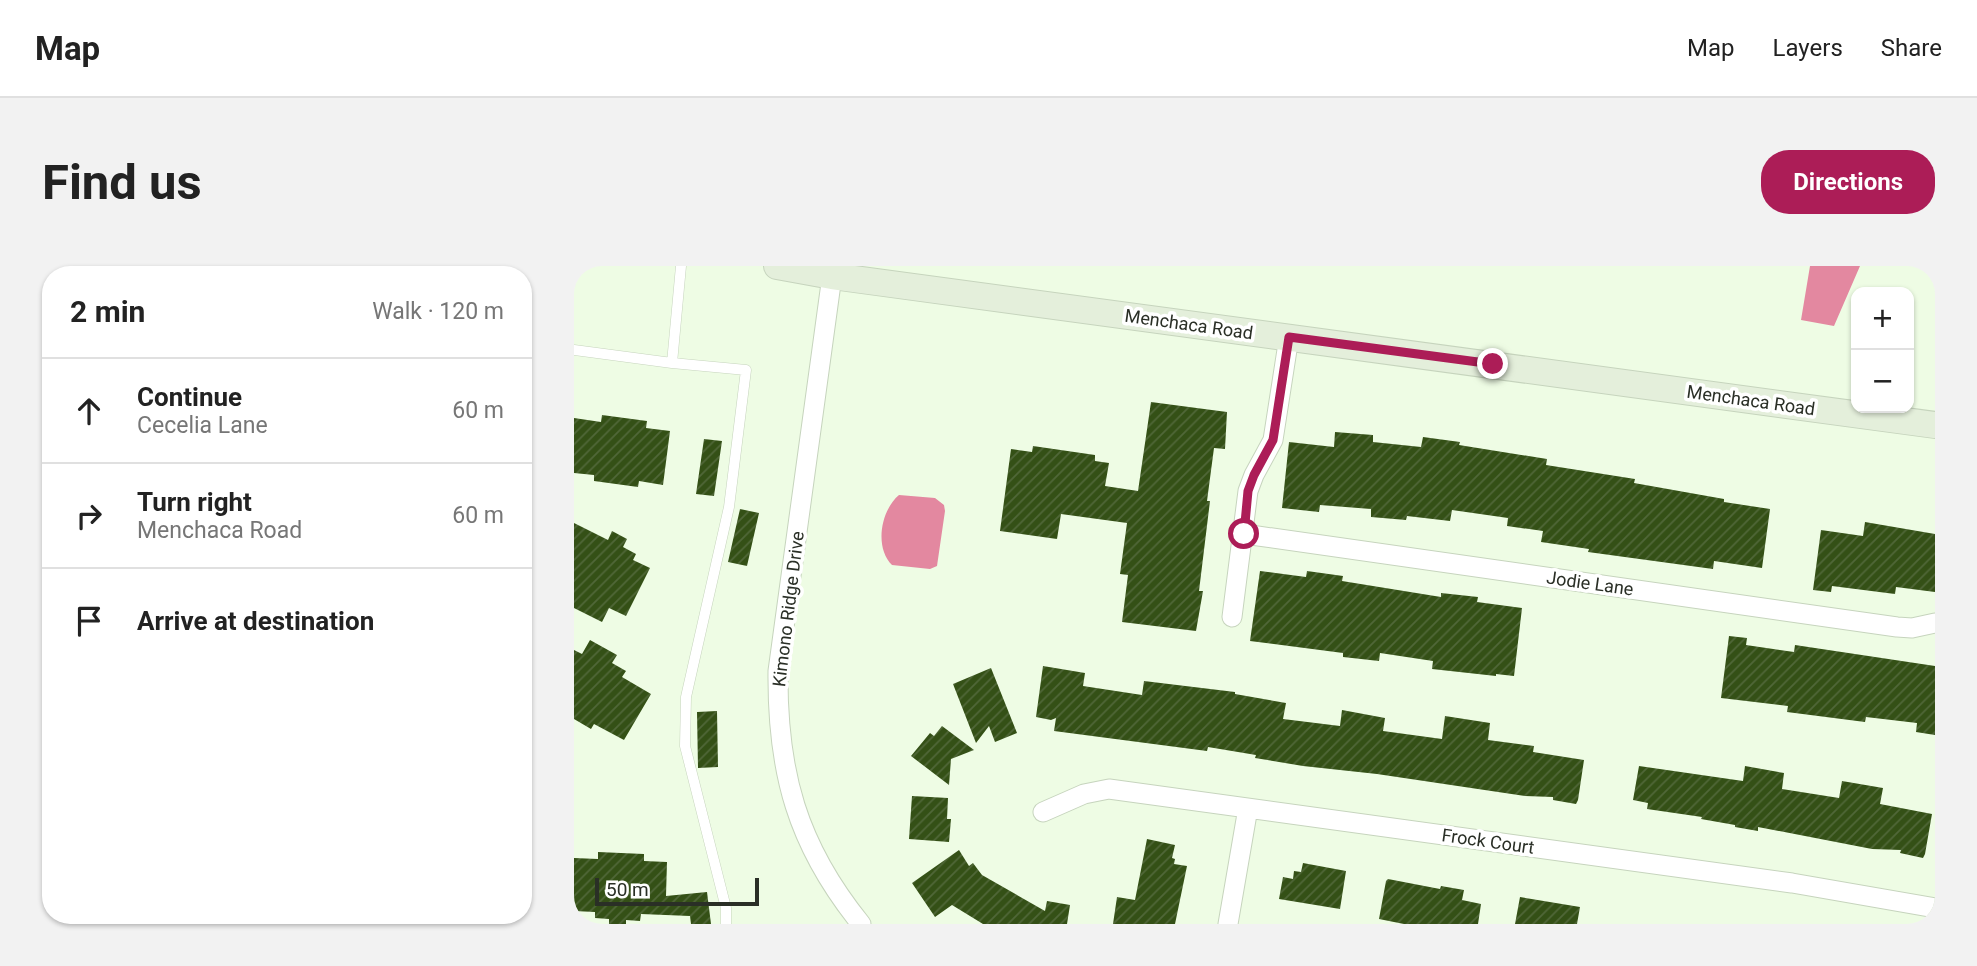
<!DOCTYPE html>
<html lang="en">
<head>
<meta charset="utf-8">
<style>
  :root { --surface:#fff; --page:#f2f2f2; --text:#222; --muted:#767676; --line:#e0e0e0; --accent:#ac1d57 }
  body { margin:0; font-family:Roboto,sans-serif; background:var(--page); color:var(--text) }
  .controls { position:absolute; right:21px; top:21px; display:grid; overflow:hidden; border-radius:14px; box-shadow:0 2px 5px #0004 }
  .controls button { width:63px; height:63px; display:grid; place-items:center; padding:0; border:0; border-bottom:2px solid var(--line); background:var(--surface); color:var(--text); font:35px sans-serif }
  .scale { position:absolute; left:21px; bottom:18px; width:164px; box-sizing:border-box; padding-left:7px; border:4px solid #2a2f26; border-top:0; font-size:19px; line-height:24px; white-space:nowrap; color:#2a2f26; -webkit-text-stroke:5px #fff; paint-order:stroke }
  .stop { position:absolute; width:21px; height:21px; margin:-16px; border:5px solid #ac1d57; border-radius:50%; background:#fff }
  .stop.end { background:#ac1d57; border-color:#fff; box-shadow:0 2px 7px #0008 }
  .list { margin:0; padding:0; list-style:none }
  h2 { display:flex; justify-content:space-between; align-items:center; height:91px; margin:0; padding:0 28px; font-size:30px }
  h2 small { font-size:23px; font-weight:400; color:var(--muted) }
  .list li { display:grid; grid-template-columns:46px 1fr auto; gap:21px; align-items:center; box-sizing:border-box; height:105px; padding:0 28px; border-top:2px solid var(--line) }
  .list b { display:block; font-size:26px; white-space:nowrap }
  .list p { margin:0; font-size:23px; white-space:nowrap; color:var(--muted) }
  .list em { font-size:23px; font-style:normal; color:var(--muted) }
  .icon { flex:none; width:38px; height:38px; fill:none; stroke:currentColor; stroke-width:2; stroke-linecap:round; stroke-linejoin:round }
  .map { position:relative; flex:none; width:1361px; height:658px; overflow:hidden; border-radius:28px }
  header { display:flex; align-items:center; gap:42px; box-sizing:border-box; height:98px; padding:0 35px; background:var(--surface); border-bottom:2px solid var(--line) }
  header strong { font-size:33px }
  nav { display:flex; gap:38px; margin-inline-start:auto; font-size:24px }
  .intro { display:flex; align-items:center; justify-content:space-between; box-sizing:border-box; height:168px; padding:0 42px }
  h1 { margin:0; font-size:49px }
  .button { padding:18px 32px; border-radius:28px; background:var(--accent); color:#fff; font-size:24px; font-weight:700 }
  main { display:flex; gap:42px; padding:0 42px }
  aside { flex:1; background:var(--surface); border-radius:28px; box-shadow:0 2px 5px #0004 }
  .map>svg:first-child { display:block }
  .water { fill:#e388a0 }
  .building { fill:url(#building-hatch) }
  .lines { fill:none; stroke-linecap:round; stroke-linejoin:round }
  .lane-casing { stroke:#c6d4bd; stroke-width:11 }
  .street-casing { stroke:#c6d4bd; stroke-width:21 }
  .secondary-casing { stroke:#c6d4bd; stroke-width:28 }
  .lane { stroke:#fff; stroke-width:10 }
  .street { stroke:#fff; stroke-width:19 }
  .secondary { stroke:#e4efdb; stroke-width:26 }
  .route { stroke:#ac1d57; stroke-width:9 }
  .labels { text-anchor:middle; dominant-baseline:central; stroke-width:7; stroke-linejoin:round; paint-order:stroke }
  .street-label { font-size:18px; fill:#2a2f26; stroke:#fff }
</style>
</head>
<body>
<header>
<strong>Map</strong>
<nav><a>Map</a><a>Layers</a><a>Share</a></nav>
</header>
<div class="intro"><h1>Find us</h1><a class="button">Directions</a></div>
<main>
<aside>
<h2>2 min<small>Walk · 120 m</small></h2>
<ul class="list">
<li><svg class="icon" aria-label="ahead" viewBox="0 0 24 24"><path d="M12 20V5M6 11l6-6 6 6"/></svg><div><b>Continue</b><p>Cecelia Lane</p></div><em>60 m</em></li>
<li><svg class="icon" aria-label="right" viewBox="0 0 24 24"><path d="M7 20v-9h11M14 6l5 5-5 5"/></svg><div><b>Turn right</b><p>Menchaca Road</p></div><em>60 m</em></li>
<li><svg class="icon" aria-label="arrive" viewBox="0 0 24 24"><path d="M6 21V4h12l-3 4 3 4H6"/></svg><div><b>Arrive at destination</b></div></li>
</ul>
</aside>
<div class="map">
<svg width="1361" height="658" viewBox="0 0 1361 658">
  <defs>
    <pattern id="building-hatch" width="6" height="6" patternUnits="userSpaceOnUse" patternTransform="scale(1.75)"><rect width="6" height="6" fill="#345016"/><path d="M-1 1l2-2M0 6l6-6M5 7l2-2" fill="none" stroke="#506738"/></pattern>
  </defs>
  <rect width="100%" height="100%" fill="#eefce4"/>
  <path class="water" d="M 1236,0 L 1286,0 L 1260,60 L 1227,54 Z
    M 325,229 L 361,232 L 370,239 L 371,245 L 363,300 L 356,303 L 318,299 C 300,281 307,244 325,229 Z"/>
  <path class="building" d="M 577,136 L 653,146 L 651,183 L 640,182 L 633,235 L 636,235 L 625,325 L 629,325 L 622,365 L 548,356 L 554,309 L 546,308 L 553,257 L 487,248 L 483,273 L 426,265 L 437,183 L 458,186 L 459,180 L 521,189 L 521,195 L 535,197 L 531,220 L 564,225 Z
    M 28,149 L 73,155 L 72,162 L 96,165 L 89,219 L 65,215 L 64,221 L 20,215 L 20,209 L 0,207 L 0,152 L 27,156 Z
    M 761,166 L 799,169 L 799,176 L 847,181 L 849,171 L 886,176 L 885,179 L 973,193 L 972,199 L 1061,213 L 1060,217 L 1150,233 L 1150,236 L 1196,243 L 1188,302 L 1140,295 L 1139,303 L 1014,286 L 1015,283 L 967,276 L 969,265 L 933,260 L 934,252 L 878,244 L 876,255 L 833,250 L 832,254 L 797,251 L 797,243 L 746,239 L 745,246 L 708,242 L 715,176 L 760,181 Z
    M 130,173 L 148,175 L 140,230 L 122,228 Z
    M 166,243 L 185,247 L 173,300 L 154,296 Z
    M 1291,256 L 1361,268 L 1361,326 L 1322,321 L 1321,328 L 1258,320 L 1257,326 L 1239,324 L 1247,264 L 1289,270 Z
    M 0,257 L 34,274 L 38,265 L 53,273 L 49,281 L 62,288 L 59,294 L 76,302 L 52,350 L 35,342 L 28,356 L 0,342 Z
    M 686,305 L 732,311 L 733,305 L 769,310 L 768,315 L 867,331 L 867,327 L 904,331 L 903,336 L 948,342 L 940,410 L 922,408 L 922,410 L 858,403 L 859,395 L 806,387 L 805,395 L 769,391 L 769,387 L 676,375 Z
    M 1155,370 L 1173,372 L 1172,379 L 1220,386 L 1221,379 L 1361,400 L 1361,469 L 1342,466 L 1343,457 L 1292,451 L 1291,456 L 1213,446 L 1214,440 L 1147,432 Z
    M 16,374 L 43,389 L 38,397 L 52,405 L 48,411 L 77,428 L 50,474 L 20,458 L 17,463 L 0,453 L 0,384 L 8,388 Z
    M 469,400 L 511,407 L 509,420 L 568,429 L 570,415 L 661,426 L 661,428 L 712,437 L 709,453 L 766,460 L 768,444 L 811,452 L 809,465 L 868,473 L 871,450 L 916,457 L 914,474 L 960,480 L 959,486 L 1010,494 L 1004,534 L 1002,538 L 979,534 L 979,531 L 951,530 L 803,508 L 729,500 L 681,492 L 682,489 L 634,481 L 633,485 L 480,465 L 482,452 L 477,454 L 462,451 Z
    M 417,402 L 443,467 L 421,476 L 415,460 L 402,477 L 379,418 Z
    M 143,445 L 144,501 L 124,502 L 123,446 Z
    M 368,460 L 400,484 L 377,493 L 375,519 L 337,490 L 356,467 L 360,470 Z
    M 1065,500 L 1169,515 L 1171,500 L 1210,507 L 1208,523 L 1265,532 L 1268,515 L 1309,522 L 1306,538 L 1358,548 L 1351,588 L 1349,592 L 1326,587 L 1327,584 L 1298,583 L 1184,561 L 1184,565 L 1161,561 L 1161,559 L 1127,553 L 1128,551 L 1073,543 L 1074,537 L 1059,534 Z
    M 338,530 L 374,532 L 373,553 L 377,553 L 375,576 L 335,573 Z
    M 573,573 L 601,579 L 598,592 L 601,593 L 600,598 L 613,600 L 601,658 L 539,658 L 543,631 L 561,634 Z
    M 385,584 L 395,600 L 399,597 L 408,609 L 471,645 L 473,635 L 496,639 L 493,658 L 409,658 L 378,639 L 361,651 L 338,617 Z
    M 24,586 L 70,588 L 70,595 L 93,596 L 92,630 L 133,626 L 137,658 L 117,658 L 116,650 L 67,648 L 66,655 L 52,654 L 52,658 L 35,658 L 35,653 L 21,652 L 21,646 L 0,645 L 0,592 L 24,593 Z
    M 729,597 L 772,605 L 766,643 L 705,633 L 709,611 L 719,613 L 720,605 L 727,606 Z
    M 814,613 L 866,623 L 867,620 L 890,624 L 888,634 L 907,638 L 904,658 L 830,658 L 805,653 L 812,615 Z
    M 946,631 L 1006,641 L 1003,658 L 941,658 Z"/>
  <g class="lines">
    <g class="lane-casing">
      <path id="lane" d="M 0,84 L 98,97 L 107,0
        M 98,97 L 172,104 L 155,241 L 112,431 L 111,480 L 152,642 L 152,658"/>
    </g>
    <g class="street-casing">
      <path id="street" d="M 258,10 L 204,405 C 203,506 223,579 287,658
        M 670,268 L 1323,361 L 1338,362 L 1361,357
        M 658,351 L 674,225 L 680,209 L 699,174 L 715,71
        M 469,546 L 510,528 L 535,523 L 1218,617 L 1361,642
        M 654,658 L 674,542"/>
    </g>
    <g class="secondary-casing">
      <path id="secondary" d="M 203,0 L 258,10 L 1361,159"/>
    </g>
    <use href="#lane" class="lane"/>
    <use href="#street" class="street"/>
    <use href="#secondary" class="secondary"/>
  </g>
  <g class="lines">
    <path class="route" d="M 670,268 L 674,225 L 680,209 L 699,174 L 715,71 L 919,98"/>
  </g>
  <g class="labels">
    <g class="street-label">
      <text transform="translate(615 58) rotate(8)">Menchaca Road</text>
      <text transform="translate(1177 134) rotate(8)">Menchaca Road</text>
      <text transform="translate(1016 317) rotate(8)">Jodie Lane</text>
      <text transform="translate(214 343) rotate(-83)">Kimono Ridge Drive</text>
      <text transform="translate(914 575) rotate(8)">Frock Court</text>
    </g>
  </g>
</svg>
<div class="controls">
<button>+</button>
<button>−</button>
</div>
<div class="scale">50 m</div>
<div class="stop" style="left:670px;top:268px"></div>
<div class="stop end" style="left:919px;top:98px"></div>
</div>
</main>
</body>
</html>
